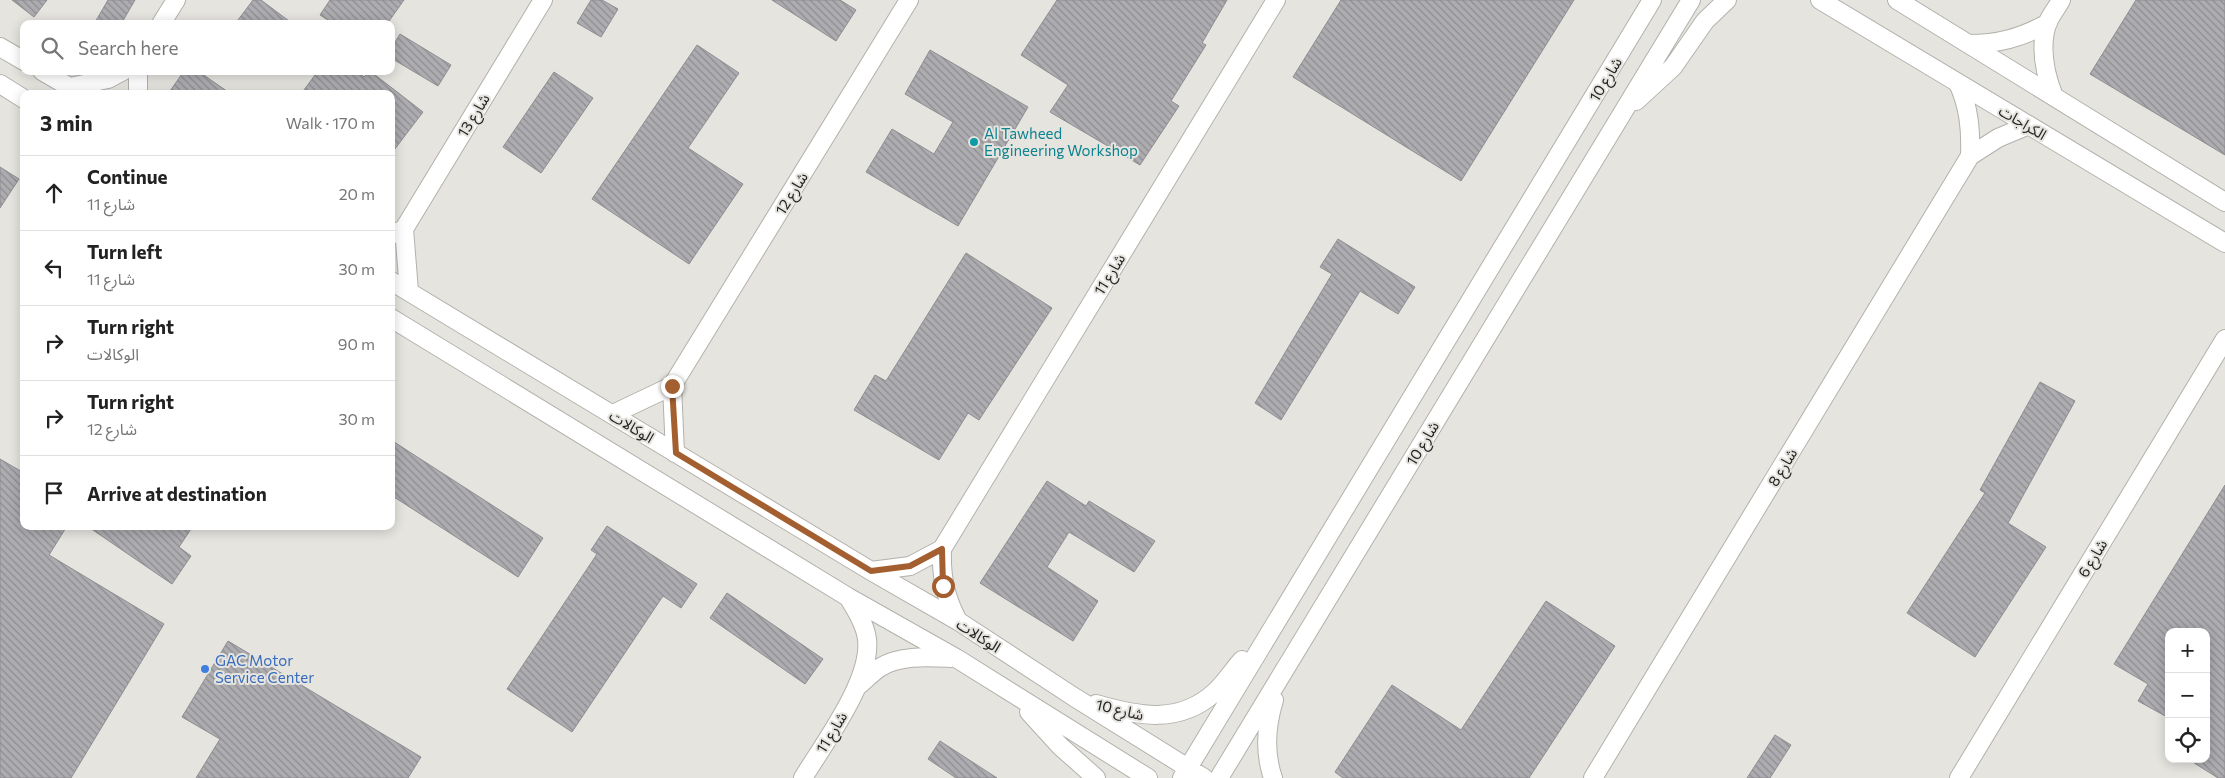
<!DOCTYPE html>
<html lang="en">
<head>
<meta charset="utf-8">
<style>
  :root { --surface:#fff; --page:#f2f2f2; --text:#222; --muted:#767676; --line:#e0e0e0 }
  body { margin:0; font-family:Commissioner,"Noto Sans Arabic",sans-serif; background:var(--page); color:var(--text) }
  .controls { position:absolute; right:15px; bottom:15px; display:grid; overflow:hidden; border-radius:10px; box-shadow:0 2px 12px #0003 }
  .controls button { width:45px; height:45px; display:grid; place-items:center; padding:0; border:0; border-bottom:1px solid var(--line); background:var(--surface); color:var(--text); font:25px sans-serif }
  .stop { position:absolute; width:15px; height:15px; margin:-11px; border:4px solid #a35f2f; border-radius:50%; background:#fff }
  .stop.end { background:#a35f2f; border-color:#fff; box-shadow:0 1px 5px #0008 }
  .list { margin:0; padding:0; list-style:none }
  h2 { display:flex; justify-content:space-between; align-items:center; height:65px; margin:0; padding:0 20px; font-size:21px }
  h2 small { font-size:16px; font-weight:400; color:var(--muted) }
  .list li { display:grid; grid-template-columns:32px 1fr auto; gap:15px; align-items:center; box-sizing:border-box; height:75px; padding:0 20px; border-top:1px solid var(--line) }
  .list b { display:block; font-size:19px; white-space:nowrap }
  .list p { margin:0; font-size:16px; white-space:nowrap; color:var(--muted) }
  .list em { font-size:16px; font-style:normal; color:var(--muted) }
  .icon { flex:none; width:28px; height:28px; fill:none; stroke:currentColor; stroke-width:2; stroke-linecap:round; stroke-linejoin:round }
  .map { position:relative; flex:none; width:2225px; height:778px; overflow:hidden }
  .search { position:absolute; background:var(--surface); box-shadow:0 2px 12px #0003; left:20px; top:20px; width:375px; height:55px; display:flex; align-items:center; gap:12px; box-sizing:border-box; padding:0 18px; border-radius:10px; color:var(--muted); font-size:19px }
  .panel { position:absolute; background:var(--surface); box-shadow:0 2px 12px #0003; left:20px; top:90px; width:375px; height:440px; border-radius:10px }
  .map>svg:first-child { display:block }
  .building { fill:url(#building-back-hatch); stroke:#8e8d91 }
  .lines { fill:none; stroke-linecap:round; stroke-linejoin:round }
  .street-casing { stroke:#b3b1ac; stroke-width:20 }
  .street { stroke:#fff; stroke-width:18 }
  .route { stroke:#a35f2f; stroke-width:6 }
  .culture-dot { fill:#0f9aa8; stroke:#e6e4df; stroke-width:2 }
  .shop-dot { fill:#3f7fe0; stroke:#e6e4df; stroke-width:2 }
  .labels { text-anchor:middle; dominant-baseline:central; stroke-width:4; stroke-linejoin:round; paint-order:stroke }
  .street-label { font-size:15px; fill:#252423; stroke:#e6e4df }
  .culture-label { font-size:15px; fill:#0d838f; stroke:#e6e4df; text-anchor:start }
  .shop-label { font-size:15px; fill:#366cbe; stroke:#e6e4df; text-anchor:start }
</style>
</head>
<body>
<div class="map">
<svg width="2225" height="778" viewBox="0 0 2225 778">
  <defs>
    <pattern id="building-back-hatch" width="6" height="6" patternUnits="userSpaceOnUse" patternTransform="scale(1.25)"><rect width="6" height="6" fill="#adacb0"/><path d="M-1 5l2 2M0 0l6 6M5-1l2 2" fill="none" stroke="#8d8c8f"/></pattern>
  </defs>
  <rect width="100%" height="100%" fill="#e6e4df"/>
  <path class="building" d="M 12,0 L 47,0 L 34,17 Z
    M 108,0 L 135,0 L 121,24 L 94,24 Z
    M 253,0 L 261,0 L 293,24 L 235,24 Z
    M 330,0 L 404,0 L 387,24 L 334,24 L 320,15 Z
    M 591,0 L 602,0 L 618,9 L 601,37 L 577,23 Z
    M 772,0 L 840,0 L 856,10 L 836,41 Z
    M 1057,0 L 1227,0 L 1202,43 L 1206,45 L 1171,101 L 1179,106 L 1140,165 L 1050,112 L 1068,85 L 1021,55 Z
    M 1341,0 L 1574,0 L 1461,181 L 1293,77 Z
    M 2136,0 L 2225,0 L 2225,155 L 2090,74 Z
    M 400,34 L 451,65 L 438,86 L 391,58 L 391,49 Z
    M 697,45 L 739,73 L 688,148 L 743,184 L 689,264 L 592,199 Z
    M 930,50 L 1028,107 L 958,226 L 866,172 L 892,129 L 934,154 L 953,122 L 905,94 Z
    M 184,71 L 198,71 L 231,94 L 168,94 Z
    M 318,71 L 357,71 L 364,77 L 370,71 L 423,112 L 391,154 L 391,94 L 301,94 Z
    M 554,72 L 593,98 L 541,173 L 503,147 Z
    M 0,167 L 19,179 L 0,208 Z
    M 1338,239 L 1415,287 L 1398,314 L 1360,291 L 1281,420 L 1255,403 L 1332,274 L 1320,267 Z
    M 966,253 L 1052,308 L 979,420 L 968,413 L 939,460 L 854,410 L 875,375 L 886,381 Z
    M 2040,382 L 2075,401 L 2008,523 L 2046,547 L 1975,657 L 1907,613 L 1985,493 L 1980,490 Z
    M 391,440 L 543,538 L 518,577 L 391,495 Z
    M 0,459 L 24,473 L 24,526 L 67,526 L 49,555 L 164,624 L 71,778 L 0,778 Z
    M 1047,481 L 1086,506 L 1089,501 L 1155,541 L 1134,572 L 1069,532 L 1047,567 L 1098,601 L 1073,641 L 980,583 Z
    M 2225,485 L 2225,778 L 2218,778 L 2188,759 L 2206,759 L 2206,632 L 2169,632 L 2169,718 L 2138,701 L 2148,684 L 2114,664 Z
    M 87,526 L 193,526 L 179,547 L 191,556 L 172,584 Z
    M 607,526 L 697,584 L 681,608 L 663,596 L 572,732 L 507,689 L 597,554 L 591,550 Z
    M 727,593 L 823,659 L 805,684 L 710,618 Z
    M 1546,601 L 1615,646 L 1529,778 L 1343,778 L 1335,772 L 1392,685 L 1461,730 Z
    M 228,641 L 421,757 L 408,778 L 196,778 L 220,739 L 182,717 Z
    M 1775,735 L 1791,745 L 1770,778 L 1747,778 Z
    M 940,741 L 997,778 L 956,778 L 928,759 Z"/>
  <g class="lines">
    <g class="street-casing">
      <path id="street" d="M 1820,0 L 2225,243
        M 1897,0 L 2225,202
        M 161,24 L 176,0
        M 1968,44 C 1998,44 2021,38 2048,23
        M 0,47 L 24,61
        M 42,71 L 78,92
        M 1958,83 C 1969,107 1971,130 1970,156
        M 0,84 L 24,99
        M 70,87 L 108,79 L 123,71
        M 138,94 L 138,71
        M 2054,97 C 2045,74 2039,49 2047,24 C 2050,16 2057,8 2061,0
        M 1636,101 L 1673,67 L 1705,21 L 1727,0
        M 404,229 L 409,291
        M 391,235 L 404,229 L 543,0
        M 391,281 L 871,571 L 958,621 L 1074,697 L 1204,778
        M 391,318 L 848,597 L 956,658 L 1148,778
        M 672,386 L 675,453
        M 613,414 L 672,386 L 909,0
        M 942,549 C 941,576 945,597 958,621
        M 871,571 L 910,566 L 942,549 L 1276,0
        M 858,686 C 865,680 872,673 879,668 C 899,655 928,657 951,658
        M 1096,704 C 1138,716 1179,725 1215,692 C 1225,683 1233,670 1242,660
        M 1029,712 L 1060,746 L 1096,778
        M 803,778 C 824,743 872,680 867,639 C 865,624 856,610 848,597
        M 1182,778 L 1652,0
        M 1219,778 L 1691,0
        M 1273,778 C 1264,752 1266,726 1274,700
        M 1593,778 L 1970,156 L 1998,138 L 2029,125
        M 1959,778 L 2225,339"/>
    </g>
    <use href="#street" class="street"/>
  </g>
  <g class="lines">
    <path class="route" d="M 672,386 L 676,453 L 871,571 L 910,566 L 942,549 L 943,586"/>
  </g>
  <circle class="culture-dot" cx="974" cy="142" r="5"/>
  <circle class="shop-dot" cx="205" cy="669" r="5"/>
  <g class="labels">
    <g class="street-label">
      <text transform="translate(1605 79) rotate(-59)">شارع 10</text>
      <text transform="translate(473 115) rotate(-59)">شارع 13</text>
      <text transform="translate(2023 122) rotate(31)">الكراجات</text>
      <text transform="translate(791 193) rotate(-58)">شارع 12</text>
      <text transform="translate(1109 274) rotate(-59)">شارع 11</text>
      <text transform="translate(632 426) rotate(31)">الوكالات</text>
      <text transform="translate(1422 443) rotate(-59)">شارع 10</text>
      <text transform="translate(1782 467) rotate(-59)">شارع 8</text>
      <text transform="translate(2092 558) rotate(-59)">شارع 6</text>
      <text transform="translate(979 635) rotate(33)">الوكالات</text>
      <text transform="translate(1120 709) rotate(13)">شارع 10</text>
      <text transform="translate(831 732) rotate(-59)">شارع 11</text>
    </g>
    <g class="culture-label">
      <text x="984" y="133">Al Tawheed<tspan x="984" dy="17">Engineering Workshop</tspan></text>
    </g>
    <g class="shop-label">
      <text x="215" y="660">GAC Motor<tspan x="215" dy="17">Service Center</tspan></text>
    </g>
  </g>
</svg>
<div class="controls">
<button>+</button>
<button>−</button>
<button><svg class="icon" aria-label="locate" viewBox="0 0 24 24"><circle cx="12" cy="12" r="6"/><path d="M12 2v4M12 18v4M2 12h4M18 12h4"/></svg></button>
</div>
<div class="stop" style="left:943px;top:586px"></div>
<div class="stop end" style="left:672px;top:386px"></div>
<div class="search"><svg class="icon" aria-label="search" viewBox="0 0 24 24"><circle cx="10" cy="10" r="6"/><path d="M15 15l6 6"/></svg>Search here</div>
<section class="panel">
<h2>3 min<small>Walk · 170 m</small></h2>
<ul class="list">
<li><svg class="icon" aria-label="ahead" viewBox="0 0 24 24"><path d="M12 20V5M6 11l6-6 6 6"/></svg><div><b>Continue</b><p>شارع 11</p></div><em>20 m</em></li>
<li><svg class="icon" aria-label="left" viewBox="0 0 24 24"><path d="M17 20v-9H6M10 6l-5 5 5 5"/></svg><div><b>Turn left</b><p>شارع 11</p></div><em>30 m</em></li>
<li><svg class="icon" aria-label="right" viewBox="0 0 24 24"><path d="M7 20v-9h11M14 6l5 5-5 5"/></svg><div><b>Turn right</b><p>الوكالات</p></div><em>90 m</em></li>
<li><svg class="icon" aria-label="right" viewBox="0 0 24 24"><path d="M7 20v-9h11M14 6l5 5-5 5"/></svg><div><b>Turn right</b><p>شارع 12</p></div><em>30 m</em></li>
<li><svg class="icon" aria-label="arrive" viewBox="0 0 24 24"><path d="M6 21V4h12l-3 4 3 4H6"/></svg><div><b>Arrive at destination</b></div></li>
</ul>
</section>
</div>
</body>
</html>
